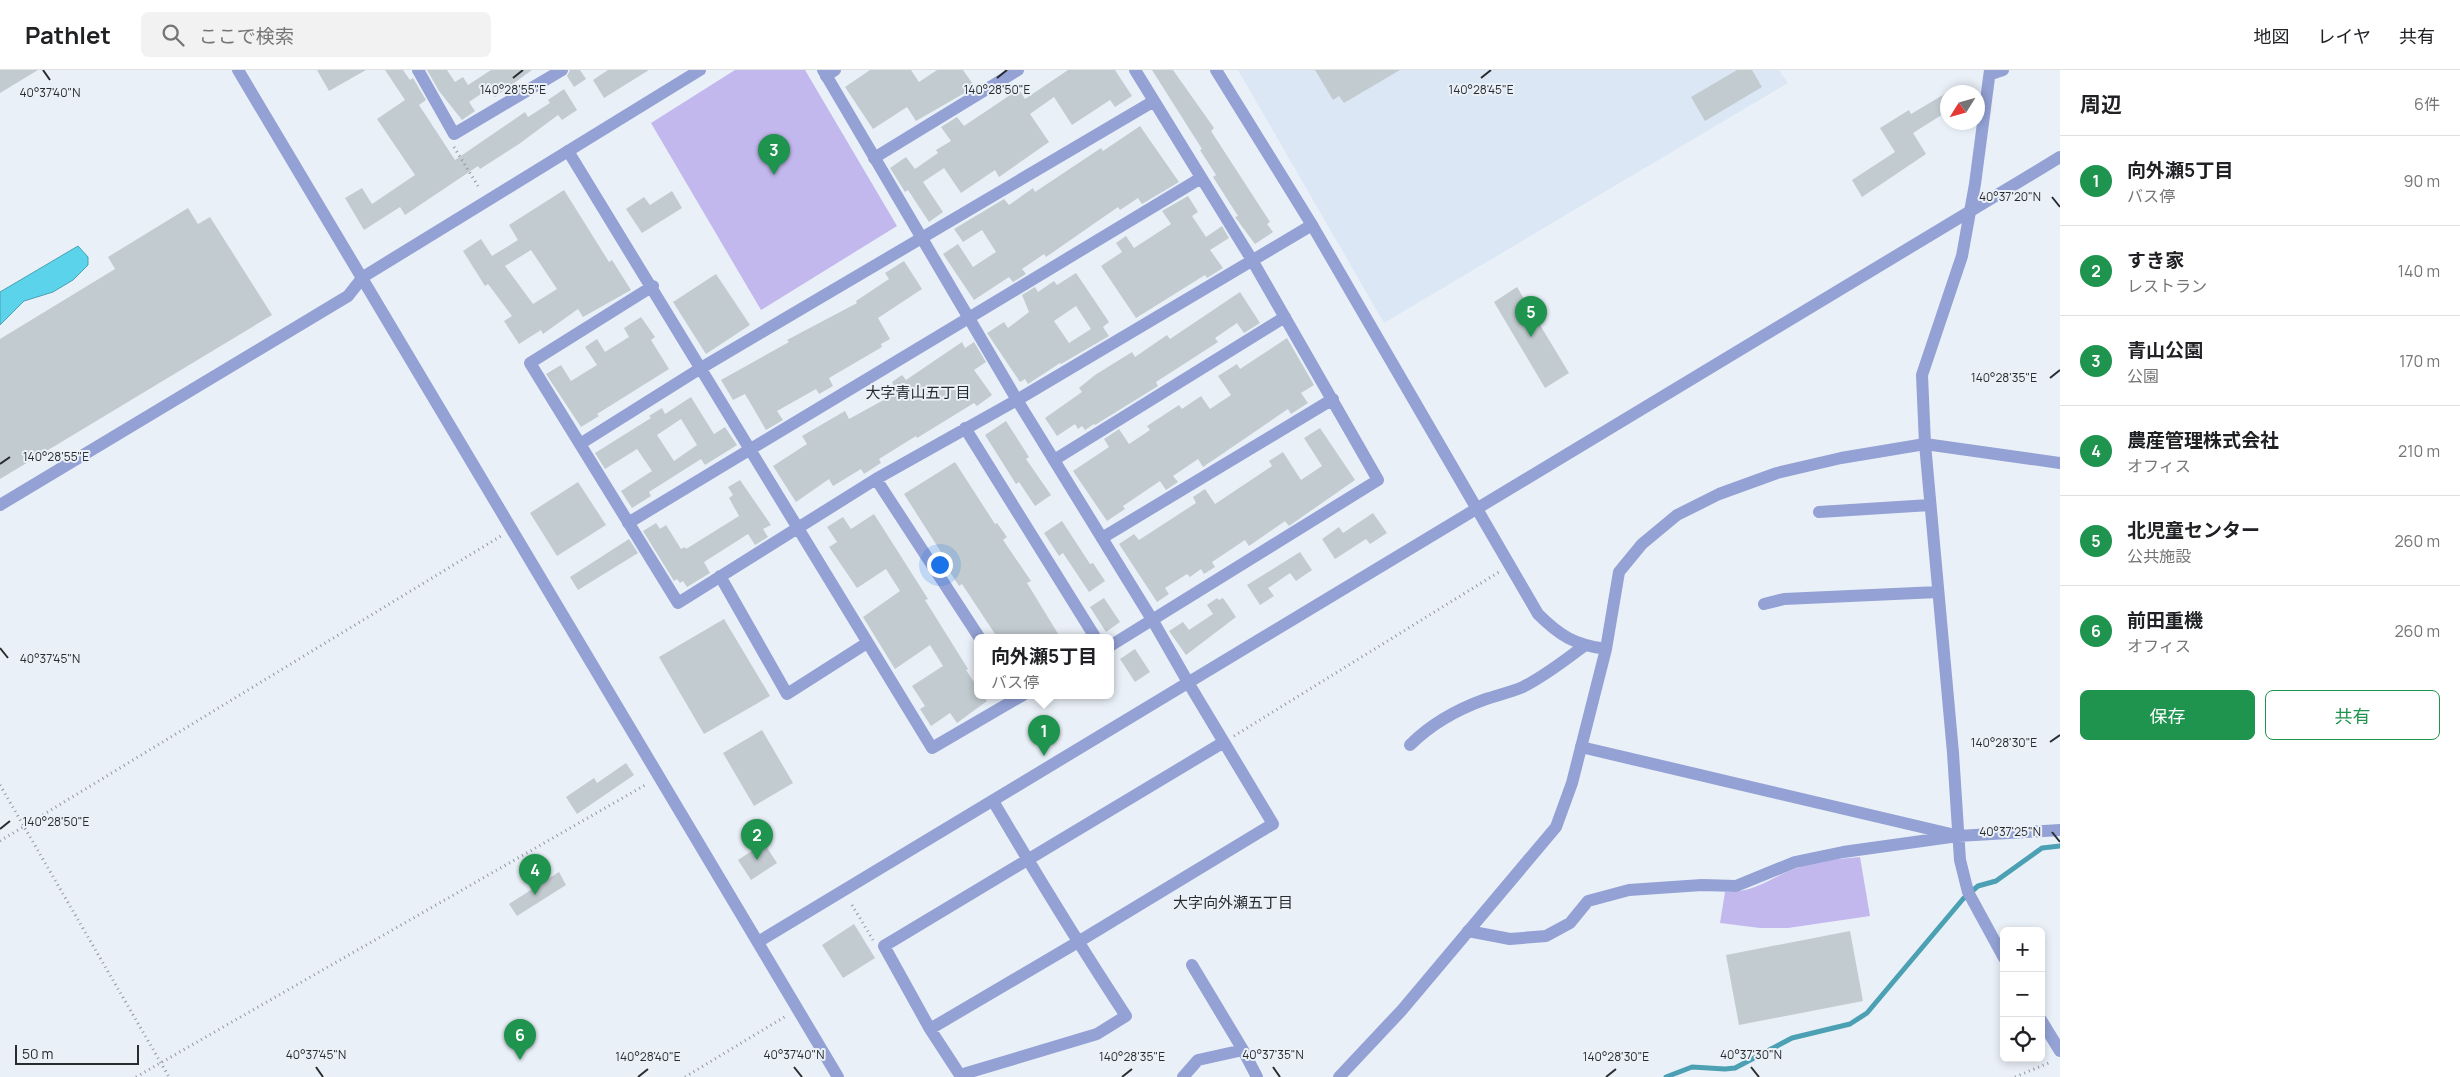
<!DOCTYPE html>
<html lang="ja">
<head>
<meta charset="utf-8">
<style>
  :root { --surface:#fff; --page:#f2f2f2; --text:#202124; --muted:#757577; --line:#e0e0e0; --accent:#1e944f }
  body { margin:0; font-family:Manrope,"Noto Sans JP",sans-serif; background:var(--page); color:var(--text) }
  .controls { position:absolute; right:15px; bottom:15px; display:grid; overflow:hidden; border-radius:8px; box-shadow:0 2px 8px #0003 }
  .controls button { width:45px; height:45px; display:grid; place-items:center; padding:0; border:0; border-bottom:1px solid var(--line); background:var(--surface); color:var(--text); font:25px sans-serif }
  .compass { position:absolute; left:1940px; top:15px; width:45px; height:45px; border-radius:50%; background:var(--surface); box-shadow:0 2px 8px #0003; rotate:233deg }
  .scale { position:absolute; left:15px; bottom:12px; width:124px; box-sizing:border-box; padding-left:5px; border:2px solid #292c2f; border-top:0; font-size:14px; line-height:18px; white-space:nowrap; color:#292c2f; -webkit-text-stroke:4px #eaf0f8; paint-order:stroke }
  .you { position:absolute; left:939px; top:494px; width:18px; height:18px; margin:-12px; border:4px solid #fff; border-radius:50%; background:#1a73e8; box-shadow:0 0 0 8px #1a73e833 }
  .badge { display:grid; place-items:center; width:32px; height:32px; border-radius:50%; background:var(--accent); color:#fff; font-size:16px; font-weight:700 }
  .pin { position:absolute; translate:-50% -41px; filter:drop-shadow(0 1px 2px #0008) }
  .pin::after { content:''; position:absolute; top:26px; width:18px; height:15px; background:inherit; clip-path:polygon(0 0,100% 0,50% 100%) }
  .popup { position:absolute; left:974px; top:564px; width:140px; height:65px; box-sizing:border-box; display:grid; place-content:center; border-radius:8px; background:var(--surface); filter:drop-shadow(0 1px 4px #0005); font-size:16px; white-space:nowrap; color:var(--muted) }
  .popup b { font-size:19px; color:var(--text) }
  .popup::after { content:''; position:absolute; left:50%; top:100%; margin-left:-10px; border:10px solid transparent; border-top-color:var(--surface) }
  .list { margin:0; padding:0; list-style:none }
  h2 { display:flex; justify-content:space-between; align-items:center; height:65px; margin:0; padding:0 20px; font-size:21px }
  h2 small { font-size:16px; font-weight:400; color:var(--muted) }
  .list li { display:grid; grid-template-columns:32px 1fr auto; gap:15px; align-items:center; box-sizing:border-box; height:90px; padding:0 20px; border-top:1px solid var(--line) }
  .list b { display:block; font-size:19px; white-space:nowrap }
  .list p { margin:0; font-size:16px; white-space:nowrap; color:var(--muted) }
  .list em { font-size:16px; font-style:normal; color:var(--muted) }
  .actions { display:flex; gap:10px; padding:15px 20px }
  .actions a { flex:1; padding:11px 0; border:1px solid var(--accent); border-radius:8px; text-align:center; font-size:18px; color:var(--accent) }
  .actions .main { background:var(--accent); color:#fff }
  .icon { flex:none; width:28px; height:28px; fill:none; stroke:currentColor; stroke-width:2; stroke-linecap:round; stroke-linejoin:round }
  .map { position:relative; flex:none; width:2060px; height:1007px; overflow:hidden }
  header { display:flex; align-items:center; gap:30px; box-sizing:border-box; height:70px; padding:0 25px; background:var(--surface); border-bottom:1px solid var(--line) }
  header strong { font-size:24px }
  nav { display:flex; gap:28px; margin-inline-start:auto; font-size:18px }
  .search { width:350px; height:45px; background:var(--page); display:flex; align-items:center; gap:12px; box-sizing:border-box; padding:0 18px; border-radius:8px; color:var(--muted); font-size:19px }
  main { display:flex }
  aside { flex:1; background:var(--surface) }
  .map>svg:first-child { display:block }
  .built { fill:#dbe7f5 }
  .green { fill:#c3b8ed }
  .water { fill:#5ad3eb; stroke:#4ba1b3 }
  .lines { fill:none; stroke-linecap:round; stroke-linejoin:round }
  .stream { stroke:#4ba1b3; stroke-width:5 }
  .building { fill:#c2cbd0; fill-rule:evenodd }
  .path { stroke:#93989e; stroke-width:3; stroke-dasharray:1 4; stroke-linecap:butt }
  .minor { stroke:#93a1d4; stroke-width:12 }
  .tertiary { stroke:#93a1d4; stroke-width:12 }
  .ticks { fill:none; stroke:#292c2f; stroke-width:2 }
  .labels { text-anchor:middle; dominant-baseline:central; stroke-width:4; stroke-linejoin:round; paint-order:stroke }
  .neighbourhood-label { font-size:15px; fill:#292c2f; stroke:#eaf0f8 }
  .ticks-label { font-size:12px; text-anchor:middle; fill:#292c2f; stroke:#eaf0f8; stroke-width:4; stroke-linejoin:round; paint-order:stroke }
</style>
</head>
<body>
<header>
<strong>Pathlet</strong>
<div class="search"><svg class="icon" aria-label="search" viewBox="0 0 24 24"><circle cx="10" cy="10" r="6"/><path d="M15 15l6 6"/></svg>ここで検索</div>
<nav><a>地図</a><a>レイヤ</a><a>共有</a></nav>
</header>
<main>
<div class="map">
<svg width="2060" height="1007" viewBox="0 0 2060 1007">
  <rect width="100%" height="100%" fill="#eaf0f8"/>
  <path class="built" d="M 1238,0 L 1779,0 L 1788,13 L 1384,253 Z"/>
  <path class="green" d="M 735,0 L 805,0 L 897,156 L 761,240 L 651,53 Z
    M 1860,787 L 1870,846 L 1788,858 L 1760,858 L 1720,853 L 1725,822 C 1753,823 1769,809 1794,799 C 1815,790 1838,789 1860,787 Z"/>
  <path class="water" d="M 78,176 L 88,187 L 88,195 L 73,210 L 53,222 L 24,231 L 0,255 L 0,222 Z"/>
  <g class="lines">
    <path class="stream" d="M 1666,1007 L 1692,997 L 1725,999 L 1735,998 L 1792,968 L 1850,954 L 1867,943 L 1963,829 L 1978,816 L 1996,811 L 2042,778 L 2060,776"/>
  </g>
  <path class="building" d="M 0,0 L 38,0 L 0,23 Z
    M 317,0 L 366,0 L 329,21 Z
    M 385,0 L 403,0 L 410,10 L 413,8 L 426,30 L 419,35 L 455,90 L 525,42 L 528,47 L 550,33 L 548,30 L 564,19 L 577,40 L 562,50 L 558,45 L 519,74 L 480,99 L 478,96 L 405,145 L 400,137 L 364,160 L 345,128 L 362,118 L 372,134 L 415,105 L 377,49 L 405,30 Z
    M 427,0 L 447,0 L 455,12 L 463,7 L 468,15 L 491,0 L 532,0 L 495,27 L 490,18 L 469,32 L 475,41 L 462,50 L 439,21 Z
    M 570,0 L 580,0 L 586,9 L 574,17 L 567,6 Z
    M 608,0 L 649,0 L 604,28 L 593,10 Z
    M 870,0 L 911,0 L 919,12 L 937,0 L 963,0 L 975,17 L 916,51 L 907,37 L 873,59 L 845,17 Z
    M 1068,0 L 1115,0 L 1132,26 L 1115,37 L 1110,30 L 1072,55 L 1054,27 L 1030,44 L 1049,72 L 999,107 L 995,100 L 961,123 L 944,98 L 923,112 L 943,142 L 929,152 L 908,120 L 905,122 L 890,98 L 906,87 L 915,99 L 938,83 L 936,80 L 951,71 L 941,57 L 957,47 L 964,56 L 1019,19 L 1025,29 Z
    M 1152,0 L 1173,0 L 1214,58 L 1211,61 L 1270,152 L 1267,154 L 1273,162 L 1255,174 L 1235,147 L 1238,146 L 1213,107 L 1216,105 L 1200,80 L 1202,79 Z
    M 1315,0 L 1400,0 L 1344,33 L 1339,26 L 1333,30 Z
    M 1737,0 L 1752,0 L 1762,17 L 1705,51 L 1691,27 Z
    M 1948,22 L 1948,41 L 1913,63 L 1926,84 L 1862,127 L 1852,110 L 1895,82 L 1880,58 L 1909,40 L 1911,44 Z
    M 1140,56 L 1179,112 L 1142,134 L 1138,128 L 1120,140 L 1118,137 L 1046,187 L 1044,184 L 1022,199 L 1026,204 L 1013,212 L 1009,207 L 974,230 L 943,184 L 958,174 L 973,197 L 996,182 L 982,160 L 963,172 L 954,159 L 1004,129 L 1009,135 L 1033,118 L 1035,122 L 1101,78 L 1103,81 Z
    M 564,120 L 609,192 L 612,190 L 631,220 L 583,247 L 578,239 L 543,264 L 541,260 L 519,274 L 504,251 L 512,246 L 488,214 L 485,216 L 463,181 L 481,169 L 492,186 L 518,170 L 509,155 ZM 531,180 L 557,219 L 533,234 L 505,196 Z
    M 672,121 L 682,138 L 642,163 L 626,139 L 644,127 L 650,135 Z
    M 1188,126 L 1198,142 L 1192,146 L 1206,167 L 1222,156 L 1229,168 L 1210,180 L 1223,198 L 1207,208 L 1205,205 L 1136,248 L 1101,196 L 1122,182 L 1116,173 L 1126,166 L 1134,178 L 1171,154 L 1162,141 Z
    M 188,138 L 198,154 L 210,147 L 272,245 L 0,409 L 0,269 L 115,199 L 108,187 Z
    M 904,191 L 922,219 L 878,248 L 890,269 L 881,274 L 882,277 L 829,308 L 833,316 L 819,324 L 816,319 L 777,341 L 783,350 L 766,360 L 745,324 L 733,330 L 721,310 L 789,272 L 787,270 L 857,233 L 856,231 L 889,209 L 885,203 Z
    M 1076,203 L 1109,252 L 1103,257 L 1109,266 L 1061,294 L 1060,293 L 1028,314 L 1025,309 L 1020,312 L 987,263 L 1004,252 L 1008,258 L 1029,242 L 1022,225 L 1035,217 L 1038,222 L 1054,211 L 1057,215 ZM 1076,236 L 1091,259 L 1069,273 L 1054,251 Z
    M 716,204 L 750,255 L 706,284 L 673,232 Z
    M 1517,217 L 1569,303 L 1545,318 L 1494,232 Z
    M 1240,222 L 1260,253 L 1244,263 L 1237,253 L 1215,268 L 1218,272 L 1156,312 L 1158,316 L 1095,355 L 1094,354 L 1085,360 L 1082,356 L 1078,359 L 1075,354 L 1057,366 L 1045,348 L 1082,322 L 1079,318 L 1095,305 L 1132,282 L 1135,287 L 1167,265 L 1170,269 Z
    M 641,247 L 655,267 L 651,270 L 669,299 L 597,344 L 599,346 L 581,357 L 546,304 L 561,295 L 571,311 L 597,295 L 585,277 L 597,269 L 605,282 L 629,267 L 624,258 Z
    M 1287,268 L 1314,315 L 1301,323 L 1308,333 L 1291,344 L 1288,339 L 1203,397 L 1198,389 L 1173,406 L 1178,412 L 1166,420 L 1160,411 L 1123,436 L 1125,439 L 1107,451 L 1073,401 L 1109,377 L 1104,369 L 1119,359 L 1129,374 L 1150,360 L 1147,356 L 1179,335 L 1182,339 L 1201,326 L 1210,339 L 1231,325 L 1218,306 L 1237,294 L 1240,299 Z
    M 962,272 L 965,278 L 974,272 L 986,292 L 974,300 L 992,325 L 977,336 L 974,333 L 917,368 L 916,366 L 879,389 L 881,393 L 864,404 L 861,399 L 833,416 L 829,409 L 796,432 L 773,396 L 807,374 L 802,366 L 845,341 L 849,349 L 889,327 L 886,322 L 894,316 L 892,312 L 902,305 L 906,310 Z
    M 691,327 L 714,364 L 725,357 L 737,375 L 705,395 L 701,389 L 649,422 L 651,426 L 632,438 L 621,421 L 652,401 L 637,379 L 605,399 L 595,383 L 651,348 L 649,346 L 662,338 L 665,344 ZM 681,349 L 697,375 L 674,391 L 657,365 Z
    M 1006,351 L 1029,387 L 1026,389 L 1051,425 L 1035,436 L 1019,412 L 1016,414 L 985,365 Z
    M 1320,358 L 1355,410 L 1289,456 L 1285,451 L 1249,476 L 1245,470 L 1212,492 L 1215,497 L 1204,504 L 1201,499 L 1190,507 L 1187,504 L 1165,518 L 1169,524 L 1157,532 L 1119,474 L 1134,464 L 1139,470 L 1196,433 L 1193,427 L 1205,419 L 1215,434 L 1272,396 L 1269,391 L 1283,382 L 1301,410 L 1322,396 L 1304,368 Z
    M 955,392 L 995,454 L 997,453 L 1007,467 L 1003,470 L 1031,511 L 1027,513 L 1060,567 L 997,567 L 962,514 L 959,516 L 950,502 L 939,483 L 941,482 L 904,424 Z
    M 740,410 L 771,455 L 763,459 L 768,467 L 755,475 L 748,464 L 704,492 L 710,503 L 687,517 L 683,511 L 680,513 L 677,509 L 674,511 L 643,461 L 656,453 L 660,459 L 666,455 L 681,479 L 685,477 L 686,479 L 739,446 L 729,428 L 733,425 L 728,417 Z
    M 578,412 L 606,455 L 557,486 L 530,443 Z
    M 1373,443 L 1387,463 L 1370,474 L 1366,469 L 1335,489 L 1322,469 L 1339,457 L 1343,463 Z
    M 874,444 L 928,529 L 925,530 L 968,599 L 966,600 L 978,618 L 978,625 L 982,625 L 987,631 L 957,653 L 950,643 L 931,656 L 920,639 L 925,636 L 912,616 L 943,596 L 930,575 L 895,599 L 863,547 L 900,521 L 886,499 L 857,518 L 829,477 L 837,472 L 827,457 L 843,447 L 851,459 Z
    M 1062,451 L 1090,494 L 1093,493 L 1105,511 L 1089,522 L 1063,483 L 1059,486 L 1044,463 Z
    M 629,469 L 638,483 L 578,520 L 570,507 Z
    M 1300,482 L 1312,500 L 1296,511 L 1290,503 L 1268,518 L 1274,526 L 1260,535 L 1247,515 Z
    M 1104,528 L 1120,552 L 1106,562 L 1090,537 Z
    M 1217,528 L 1219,530 L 1223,528 L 1236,547 L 1186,585 L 1169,561 L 1183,552 L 1189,560 L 1213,544 L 1207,535 Z
    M 724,549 L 770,626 L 704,664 L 659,587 Z
    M 1135,579 L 1150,602 L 1135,612 L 1120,589 Z
    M 762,660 L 793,713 L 754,736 L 723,683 Z
    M 626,693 L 634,705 L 577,744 L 566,727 L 594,708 L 597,713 Z
    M 764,773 L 777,793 L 751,810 L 738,790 Z
    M 559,802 L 566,815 L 517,846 L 509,834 Z
    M 854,854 L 875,888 L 843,908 L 822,875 Z
    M 1850,861 L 1863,931 L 1739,955 L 1726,885 Z"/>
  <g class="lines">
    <path class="path" d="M 454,77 L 478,116
      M 1234,666 L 1499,502
      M 0,715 L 169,1007
      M 0,771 L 501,466
      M 852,835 L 873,870
      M 136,1007 L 647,714
      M 685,1007 L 786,946
      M 2015,1007 L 2051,992"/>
    <path class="minor" d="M 418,0 L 454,64 L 562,0
      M 1990,0 L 1975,114 L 1962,186 L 1922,305 L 1925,374 L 1953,683 L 1960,790 L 1968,822 L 2004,888
      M 1991,4 L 2003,0
      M 826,6 L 835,0
      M 568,81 L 932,678 L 1023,625
      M 874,88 L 1018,0
      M 653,216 L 530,293 L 678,533 L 876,409 L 1017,330 L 1312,155
      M 965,358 L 1095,567
      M 580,374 L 701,298 L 1154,31
      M 1054,390 L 1285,247
      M 876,409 L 979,567
      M 1819,442 L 1930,435
      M 628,453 L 1201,108
      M 1102,468 L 1333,329
      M 720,506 L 787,624 L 867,573
      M 1764,534 L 1784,529 L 1938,522
      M 1110,576 L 1378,410 L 1252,190 L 1135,0
      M 1410,675 C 1431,654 1458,639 1486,629 C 1498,625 1511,622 1523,617 C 1545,606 1564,591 1584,576
      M 1581,677 L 1951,764
      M 993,731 C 1036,804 1080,876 1126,946 L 1097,964 L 960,1005 L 930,959 L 884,876 L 1224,672
      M 1468,861 L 1510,869 L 1546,866 L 1570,853 L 1588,831 L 1629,820 L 1702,815 L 1736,816 L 1795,792 L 1843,782 L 1958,766 L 2060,760
      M 1192,895 L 1243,980 L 1257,1007
      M 2041,950 L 2060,981
      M 930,959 L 1078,872 L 1273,754 L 1189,614
      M 1183,1007 L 1198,990 L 1243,980"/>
    <path class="tertiary" d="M 238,0 L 838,1007
      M 823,0 L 1017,330 L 1153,551 L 1189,614
      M 1216,0 L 1312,155 L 1538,544 C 1560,566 1575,575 1606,579
      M 0,435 L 348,226 L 363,207 L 700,0
      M 758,872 L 2060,87
      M 1339,1007 L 1402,940 L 1556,757 L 1572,713 L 1606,579 L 1619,502 L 1642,474 L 1677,445 L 1719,424 L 1777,403 L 1841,388 L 1925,374 L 2060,393"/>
  </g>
  <path class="ticks" d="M 43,0 L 50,10M 513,8 L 523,0M 997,8 L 1007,0M 1481,8 L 1491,0M 2052,127 L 2060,137M 2050,308 L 2060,300M 0,394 L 10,387M 0,578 L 8,588M 2050,672 L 2060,665M 0,759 L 10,751M 2052,762 L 2060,772M 316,997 L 323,1007M 794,997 L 802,1007M 1273,997 L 1280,1007M 1751,997 L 1759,1007M 638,1007 L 648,999M 1122,1007 L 1132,999M 1606,1007 L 1616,999"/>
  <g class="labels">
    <g class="neighbourhood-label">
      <text x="918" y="322">大字青山五丁目</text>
      <text x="1233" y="832">大字向外瀬五丁目</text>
    </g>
  </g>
  <g class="ticks-label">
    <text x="513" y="24">140°28'55"E</text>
    <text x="997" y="24">140°28'50"E</text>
    <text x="1481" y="24">140°28'45"E</text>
    <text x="50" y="27">40°37'40"N</text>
    <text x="2010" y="131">40°37'20"N</text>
    <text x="2004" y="312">140°28'35"E</text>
    <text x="56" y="391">140°28'55"E</text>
    <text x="50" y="593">40°37'45"N</text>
    <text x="2004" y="677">140°28'30"E</text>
    <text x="56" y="756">140°28'50"E</text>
    <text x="2010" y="766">40°37'25"N</text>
    <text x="316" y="989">40°37'45"N</text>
    <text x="794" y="989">40°37'40"N</text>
    <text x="1273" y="989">40°37'35"N</text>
    <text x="1751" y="989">40°37'30"N</text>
    <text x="648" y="991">140°28'40"E</text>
    <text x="1132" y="991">140°28'35"E</text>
    <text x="1616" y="991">140°28'30"E</text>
  </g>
</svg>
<div class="controls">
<button>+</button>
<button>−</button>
<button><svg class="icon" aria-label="locate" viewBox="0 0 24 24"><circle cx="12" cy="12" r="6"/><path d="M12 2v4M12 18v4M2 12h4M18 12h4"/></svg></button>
</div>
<svg class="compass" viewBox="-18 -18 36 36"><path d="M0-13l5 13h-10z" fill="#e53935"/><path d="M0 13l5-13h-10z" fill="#757577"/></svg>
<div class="scale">50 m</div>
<div class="you"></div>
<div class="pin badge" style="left:1044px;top:686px">1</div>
<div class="popup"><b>向外瀬5丁目</b>バス停</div>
<div class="pin badge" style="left:757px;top:790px">2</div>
<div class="pin badge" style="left:774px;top:105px">3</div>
<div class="pin badge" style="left:535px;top:825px">4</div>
<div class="pin badge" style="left:1531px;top:267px">5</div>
<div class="pin badge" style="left:520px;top:990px">6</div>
</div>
<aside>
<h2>周辺<small>6件</small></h2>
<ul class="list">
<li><span class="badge">1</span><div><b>向外瀬5丁目</b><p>バス停</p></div><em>90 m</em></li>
<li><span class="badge">2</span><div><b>すき家</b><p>レストラン</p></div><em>140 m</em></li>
<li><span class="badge">3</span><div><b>青山公園</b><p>公園</p></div><em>170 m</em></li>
<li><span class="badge">4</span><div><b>農産管理株式会社</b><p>オフィス</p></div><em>210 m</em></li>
<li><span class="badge">5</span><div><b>北児童センター</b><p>公共施設</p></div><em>260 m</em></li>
<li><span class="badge">6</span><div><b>前田重機</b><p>オフィス</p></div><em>260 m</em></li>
</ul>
<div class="actions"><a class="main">保存</a><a>共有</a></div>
</aside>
</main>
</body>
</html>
